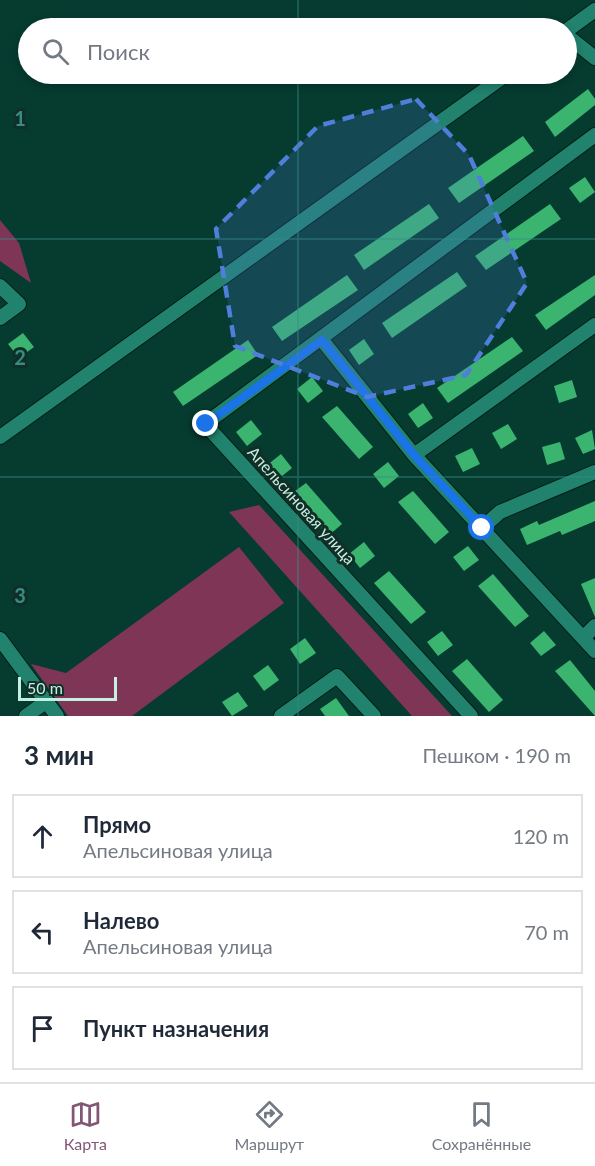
<!DOCTYPE html>
<html lang="ru">
<head>
<meta charset="utf-8">
<style>
  :root { --surface:#fff; --page:#f2f2f3; --text:#1f2937; --muted:#747a83; --line:#e0e1e3; --accent:#835673 }
  body { margin:0; font-family:Lato,sans-serif; background:var(--page); color:var(--text) }
  .scale { position:absolute; left:18px; bottom:15px; width:99px; box-sizing:border-box; padding-left:6px; border:3px solid #c5efe2; border-top:0; font-size:16px; line-height:21px; white-space:nowrap; color:#c5efe2; -webkit-text-stroke:4px #112e27; paint-order:stroke }
  .stop { position:absolute; width:18px; height:18px; margin:-14px; border:4px solid #1a73e8; border-radius:50%; background:#fff }
  .stop.end { background:#1a73e8; border-color:#fff; box-shadow:0 2px 6px #0008 }
  .list { margin:0; padding:0; list-style:none }
  h2 { display:flex; justify-content:space-between; align-items:center; height:78px; margin:0; padding:0 24px; font-size:26px }
  h2 small { font-size:20px; font-weight:400; color:var(--muted) }
  .list li { display:grid; grid-template-columns:39px 1fr auto; gap:18px; align-items:center; box-sizing:border-box; height:84px; margin:0 12px 12px; padding:0 12px; border:2px solid var(--line); border-radius:0px }
  .list b { display:block; font-size:22px; white-space:nowrap }
  .list p { margin:0; font-size:20px; white-space:nowrap; color:var(--muted) }
  .list em { font-size:20px; font-style:normal; color:var(--muted) }
  .icon { flex:none; width:33px; height:33px; fill:none; stroke:currentColor; stroke-width:2; stroke-linecap:round; stroke-linejoin:round }
  .map { position:relative; flex:none; width:595px; height:716px; overflow:hidden }
  .search { position:absolute; background:var(--surface); box-shadow:0 3px 9px #0003; left:18px; right:18px; top:18px; height:66px; display:flex; align-items:center; gap:15px; box-sizing:border-box; padding:0 21px; border-radius:33px; color:var(--muted); font-size:22px }
  .sheet { height:366px; background:var(--surface) }
  nav { display:flex; justify-content:space-around; align-items:center; box-sizing:border-box; height:84px; border-top:2px solid var(--line); background:var(--surface); font-size:16px; color:var(--muted) }
  nav a { display:grid; justify-items:center; gap:3px }
  nav .on { color:var(--accent) }
  .map>svg:first-child { display:block }
  .green { fill:#7f3656 }
  .building { fill:#3bb470 }
  .lines { fill:none; stroke-linecap:round; stroke-linejoin:round }
  .minor-casing { stroke:#031f18; stroke-width:16 }
  .minor { stroke:#21826d; stroke-width:14 }
  .route { stroke:#1a73e8; stroke-width:8 }
  .marked { fill:#4f7edb; fill-opacity:0.2; stroke:#4f7edb; stroke-width:4.5; stroke-dasharray:12 8; stroke-linejoin:round }
  .grid { fill:none; stroke:#338e85; stroke-width:1.5; stroke-opacity:0.55 }
  .labels { text-anchor:middle; dominant-baseline:central; stroke-width:6; stroke-linejoin:round; paint-order:stroke }
  .street-label { font-size:16px; fill:#c5efe2; stroke:#112e27 }
  .grid-label { font-size:20px; text-anchor:middle; font-weight:bold; fill:#338e85; stroke:#112e27; stroke-width:6; stroke-linejoin:round; paint-order:stroke }
</style>
</head>
<body>
<div class="map">
<svg width="595" height="716" viewBox="0 0 595 716">
  <rect width="100%" height="100%" fill="#063b30"/>
  <path class="green" d="M 0,220 L 19,243 L 31,283 L 0,261 Z
    M 259,505 L 452,716 L 412,716 L 229,512 Z
    M 239,547 L 284,603 L 132,716 L 68,716 L 31,664 L 66,673 Z"/>
  <path class="building" d="M 588,89 L 595,99 L 595,105 L 555,137 L 545,122 Z
    M 523,136 L 534,151 L 459,203 L 448,188 Z
    M 585,177 L 595,192 L 580,203 L 569,188 Z
    M 429,204 L 439,218 L 364,270 L 354,255 Z
    M 550,204 L 561,219 L 486,270 L 475,256 Z
    M 457,272 L 467,286 L 392,338 L 382,323 Z
    M 347,275 L 358,290 L 282,341 L 272,327 Z
    M 595,275 L 595,295 L 546,330 L 535,315 Z
    M 23,333 L 34,347 L 19,358 L 8,344 Z
    M 512,337 L 523,351 L 448,403 L 437,388 Z
    M 364,339 L 374,354 L 359,365 L 349,350 Z
    M 248,340 L 258,355 L 183,406 L 173,392 Z
    M 312,377 L 323,391 L 308,403 L 297,389 Z
    M 572,380 L 577,397 L 559,403 L 554,386 Z
    M 423,403 L 433,418 L 418,428 L 408,414 Z
    M 337,406 L 373,447 L 359,459 L 322,417 Z
    M 251,420 L 262,434 L 247,446 L 236,432 Z
    M 508,424 L 517,439 L 501,449 L 492,433 Z
    M 592,430 L 595,449 L 583,454 L 575,438 Z
    M 560,442 L 565,459 L 547,465 L 542,447 Z
    M 472,448 L 480,464 L 463,472 L 455,456 Z
    M 281,454 L 292,468 L 277,480 L 266,466 Z
    M 388,462 L 399,476 L 384,488 L 373,474 Z
    M 306,483 L 342,524 L 328,536 L 291,494 Z
    M 413,491 L 449,532 L 435,544 L 398,502 Z
    M 595,501 L 595,521 L 562,535 L 560,531 L 527,545 L 520,529 L 537,521 L 539,525 Z
    M 364,542 L 375,556 L 360,568 L 349,554 Z
    M 468,546 L 479,560 L 464,571 L 453,557 Z
    M 389,571 L 426,612 L 411,624 L 374,583 Z
    M 493,574 L 529,616 L 515,627 L 478,586 Z
    M 595,578 L 595,617 L 581,584 Z
    M 442,631 L 453,645 L 438,656 L 427,642 Z
    M 544,631 L 556,645 L 541,656 L 530,643 Z
    M 305,638 L 316,653 L 300,664 L 290,649 Z
    M 467,659 L 503,700 L 489,712 L 452,671 Z
    M 570,660 L 595,691 L 595,716 L 555,671 Z
    M 268,665 L 279,680 L 264,691 L 253,676 Z
    M 238,692 L 248,706 L 232,716 L 222,702 Z
    M 336,698 L 349,716 L 325,716 L 320,709 Z"/>
  <g class="lines">
    <g class="minor-casing">
      <path id="minor" d="M 566,31 L 595,10
        M 566,35 L 595,58
        M 0,286 L 19,304 L 0,318
        M 322,340 L 414,455 L 595,651
        M 0,437 L 507,74
        M 414,455 L 595,325
        M 482,528 L 500,512 L 595,472
        M 583,638 L 595,626
        M 0,639 L 57,716
        M 26,716 L 47,701
        M 281,716 L 337,676 L 374,716
        M 471,716 L 205,424 L 595,135"/>
    </g>
    <use href="#minor" class="minor"/>
  </g>
  <g class="lines">
    <path class="route" d="M 206,424 L 322,340 L 414,455 L 482,528"/>
  </g>
  <path class="marked" d="M 416,99 L 469,155 L 527,283 L 466,375 L 367,397 L 235,346 L 216,229 L 318,126 Z"/>
  <path class="grid" d="M 298,0 L 298,28M 298,74 L 298,716M 0,239 L 595,239M 0,477 L 595,477"/>
  <g class="labels">
    <g class="street-label">
      <text transform="translate(302 505) rotate(48)">Апельсиновая улица</text>
    </g>
  </g>
  <g class="grid-label">
    <text x="20" y="126">1</text>
    <text x="20" y="365">2</text>
    <text x="20" y="603">3</text>
  </g>
</svg>
<div class="scale">50 m</div>
<div class="stop" style="left:482px;top:528px"></div>
<div class="stop end" style="left:206px;top:424px"></div>
<div class="search"><svg class="icon" aria-label="search" viewBox="0 0 24 24"><circle cx="10" cy="10" r="6"/><path d="M15 15l6 6"/></svg>Поиск</div>
</div>
<section class="sheet">
<h2>3 мин<small>Пешком · 190 m</small></h2>
<ul class="list">
<li><svg class="icon" aria-label="ahead" viewBox="0 0 24 24"><path d="M12 20V5M6 11l6-6 6 6"/></svg><div><b>Прямо</b><p>Апельсиновая улица</p></div><em>120 m</em></li>
<li><svg class="icon" aria-label="left" viewBox="0 0 24 24"><path d="M17 20v-9H6M10 6l-5 5 5 5"/></svg><div><b>Налево</b><p>Апельсиновая улица</p></div><em>70 m</em></li>
<li><svg class="icon" aria-label="arrive" viewBox="0 0 24 24"><path d="M6 21V4h12l-3 4 3 4H6"/></svg><div><b>Пункт назначения</b></div></li>
</ul>
</section>
<nav>
<a class="on"><svg class="icon" aria-label="map" viewBox="0 0 24 24"><path d="M3 6l6-2 6 2 6-2v14l-6 2-6-2-6 2zM9 4v14M15 6v14"/></svg>Карта</a>
<a><svg class="icon" aria-label="directions" viewBox="0 0 24 24"><path d="M12 3l9 9-9 9-9-9zM9 14v-3h6M13 9l2 2-2 2"/></svg>Маршрут</a>
<a><svg class="icon" aria-label="saved" viewBox="0 0 24 24"><path d="M7 4h10v16l-5-4-5 4z"/></svg>Сохранённые</a>
</nav>
</body>
</html>
